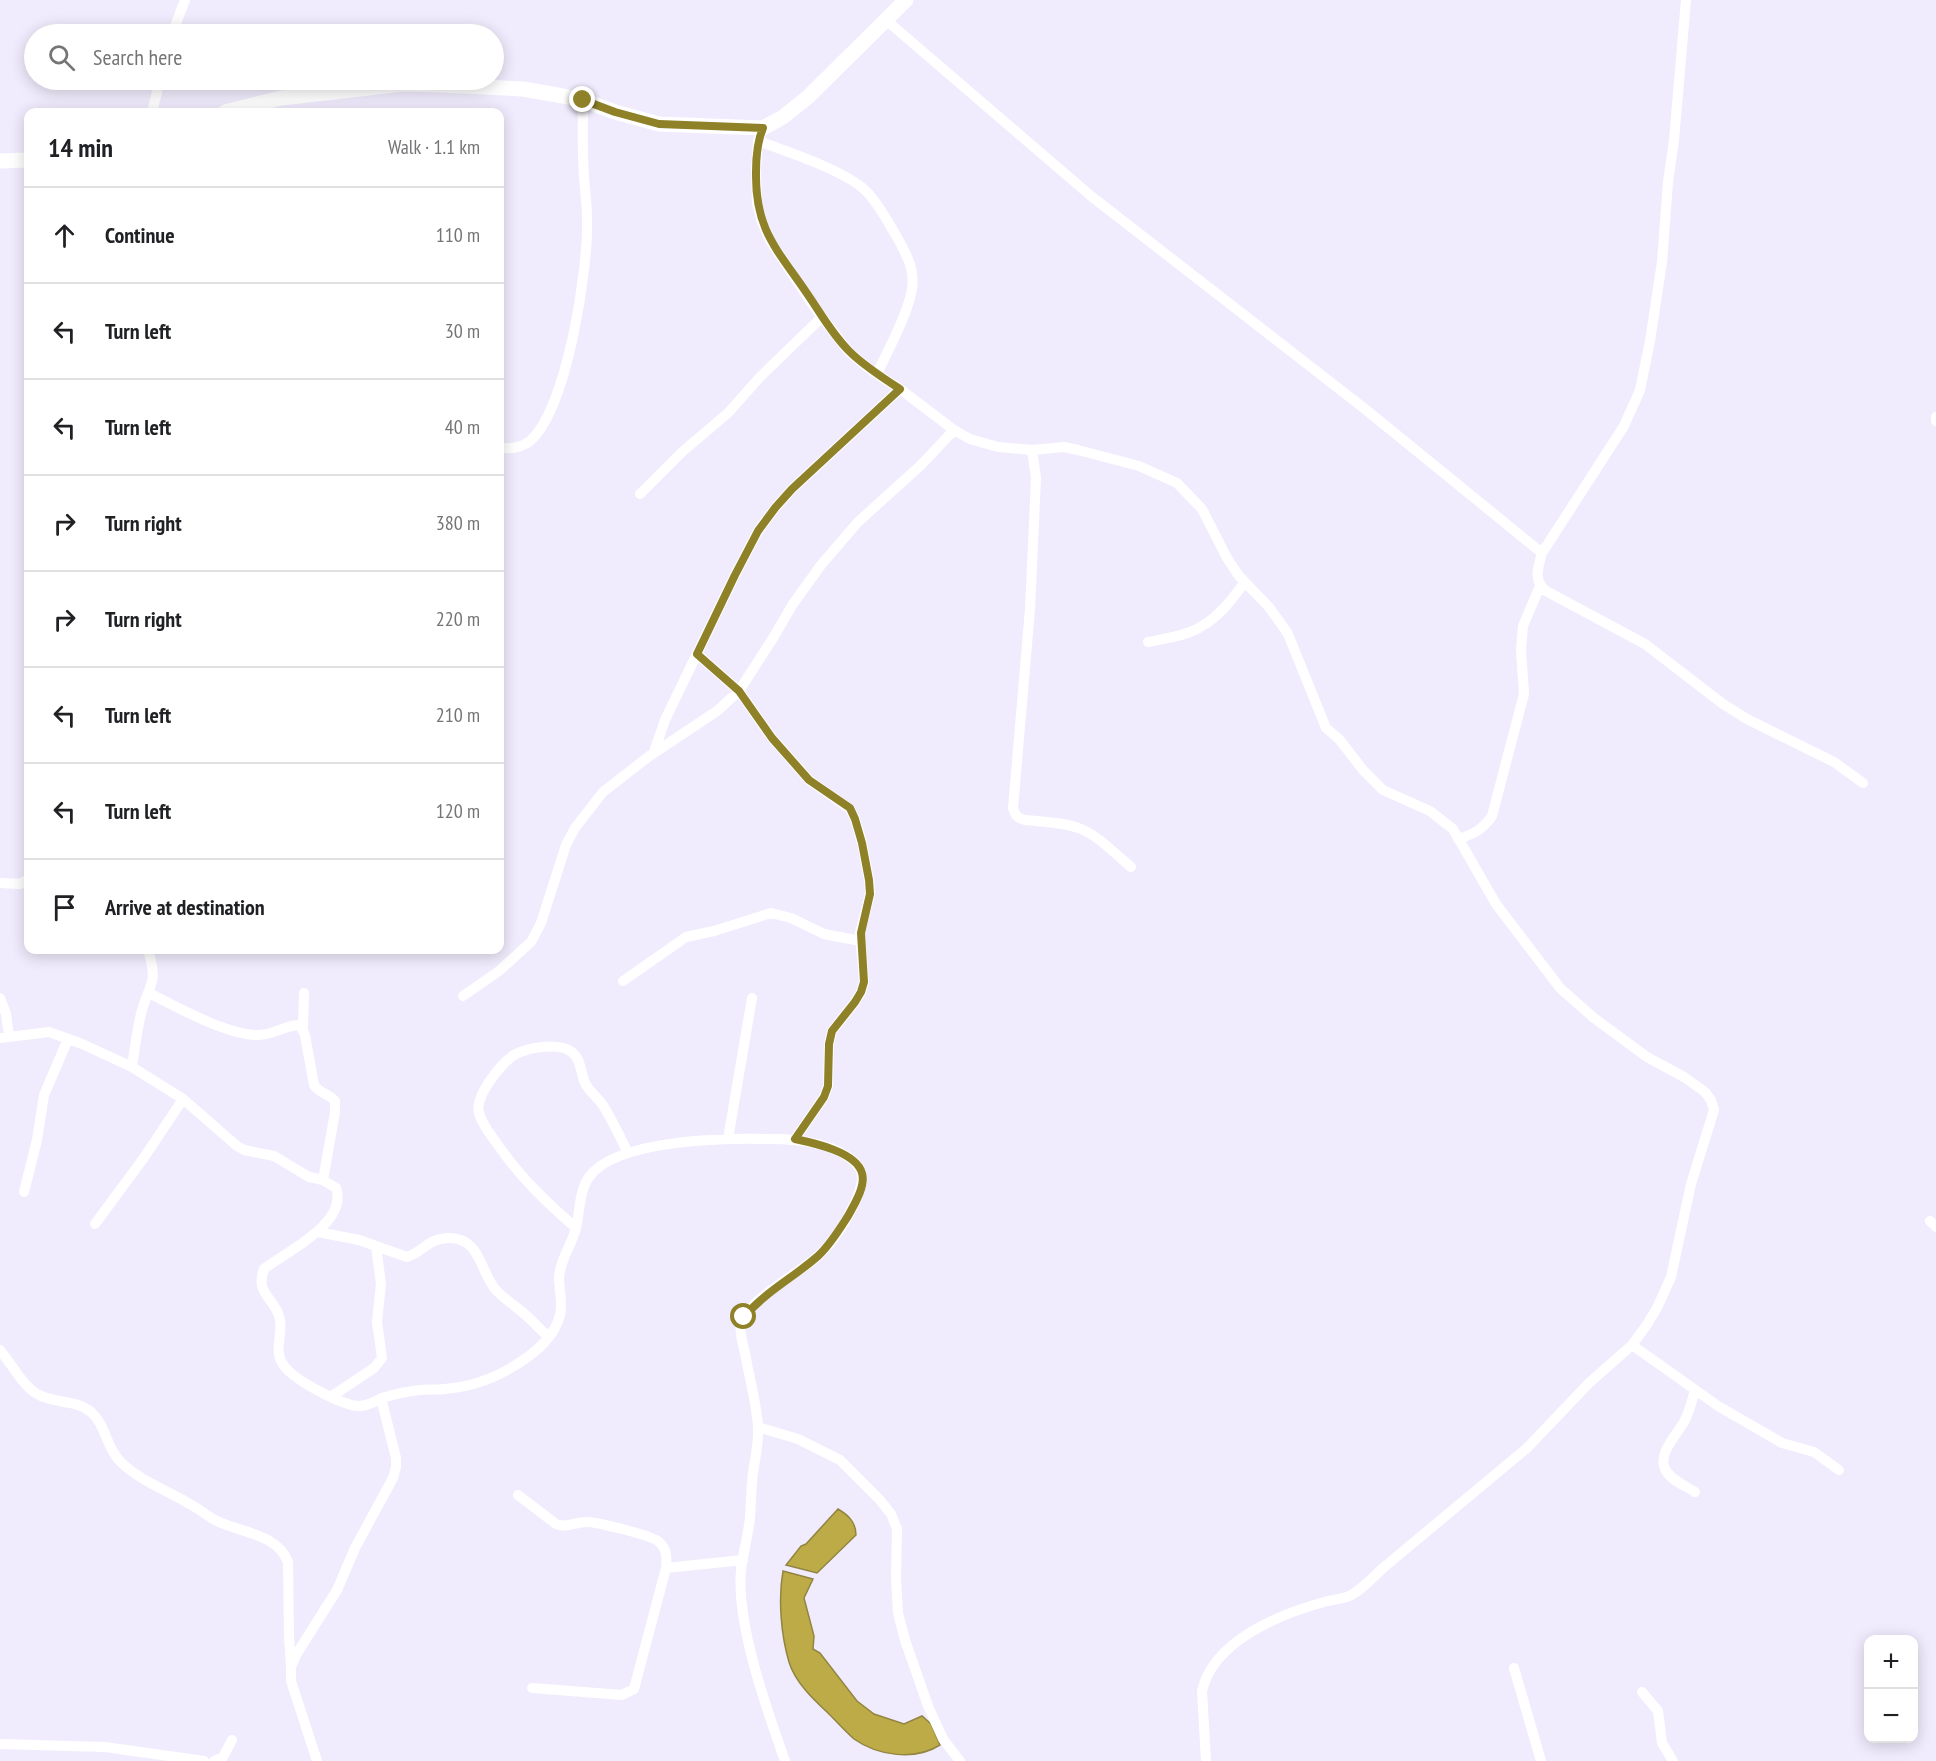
<!DOCTYPE html>
<html lang="en">
<head>
<meta charset="utf-8">
<style>
  :root { --surface:#fff; --page:#f2f2f2; --text:#202124; --muted:#757577; --line:#e0e0e0 }
  body { margin:0; font-family:"PT Sans Narrow",sans-serif; background:var(--page); color:var(--text) }
  .controls { position:absolute; right:18px; bottom:18px; display:grid; overflow:hidden; border-radius:12px; box-shadow:0 3px 15px #0003 }
  .controls button { width:54px; height:54px; display:grid; place-items:center; padding:0; border:0; border-bottom:2px solid var(--line); background:var(--surface); color:var(--text); font:30px sans-serif }
  .stop { position:absolute; width:18px; height:18px; margin:-14px; border:4px solid #8f8128; border-radius:50%; background:#fff }
  .stop.end { background:#8f8128; border-color:#fff; box-shadow:0 2px 6px #0008 }
  .list { margin:0; padding:0; list-style:none }
  h2 { display:flex; justify-content:space-between; align-items:center; height:78px; margin:0; padding:0 24px; font-size:26px }
  h2 small { font-size:20px; font-weight:400; color:var(--muted) }
  .list li { display:grid; grid-template-columns:39px 1fr auto; gap:18px; align-items:center; box-sizing:border-box; height:96px; padding:0 24px; border-top:2px solid var(--line) }
  .list b { display:block; font-size:22px; white-space:nowrap }
  .list em { font-size:20px; font-style:normal; color:var(--muted) }
  .icon { flex:none; width:33px; height:33px; fill:none; stroke:currentColor; stroke-width:2; stroke-linecap:round; stroke-linejoin:round }
  .map { position:relative; flex:none; width:1936px; height:1761px; overflow:hidden }
  .search { position:absolute; background:var(--surface); box-shadow:0 3px 15px #0003; left:24px; top:24px; width:480px; height:66px; display:flex; align-items:center; gap:15px; box-sizing:border-box; padding:0 21px; border-radius:33px; color:var(--muted); font-size:22px }
  .panel { position:absolute; background:var(--surface); box-shadow:0 3px 15px #0003; left:24px; top:108px; width:480px; height:846px; border-radius:12px }
  .map>svg:first-child { display:block }
  .water { fill:#bcab46; stroke:#928542; stroke-width:1.5 }
  .lines { fill:none; stroke-linecap:round; stroke-linejoin:round }
  .street { stroke:#fff; stroke-width:10 }
  .secondary { stroke:#fff; stroke-width:15 }
  .route { stroke:#8f8128; stroke-width:8 }
</style>
</head>
<body>
<div class="map">
<svg width="1936" height="1761" viewBox="0 0 1936 1761">
  <rect width="100%" height="100%" fill="#f1ecfd"/>
  <path class="water" d="M 838,1509 C 848,1515 856,1522 856,1535 L 817,1573 L 786,1565 L 801,1546 L 806,1544 Z
    M 783,1571 L 813,1579 L 804,1598 L 814,1636 L 813,1649 L 820,1653 L 857,1701 L 874,1714 L 904,1724 L 922,1716 L 931,1724 L 940,1745 C 915,1761 878,1756 854,1739 C 845,1731 836,1721 828,1713 C 813,1699 795,1682 789,1662 C 781,1635 778,1599 783,1571 Z"/>
  <g class="lines">
    <path class="street" d="M 1686,0 L 1674,140 L 1668,182 L 1662,262 L 1650,341 L 1640,390 L 1624,426 L 1542,553 C 1538,567 1533,581 1546,591 L 1645,644 L 1723,704 L 1747,719 L 1834,762 L 1863,783
      M 886,20 L 1091,196 L 1365,409 L 1542,553
      M 172,34 L 185,0
      M 152,112 L 160,80
      M 763,128 L 758,141 L 756,169 L 757,204 L 762,222 L 771,242 L 815,308 L 849,352 L 872,371 L 900,389 L 954,430 L 970,439 L 998,447 L 1032,450 L 1064,447 L 1078,450 L 1139,466 L 1177,483 L 1202,509 L 1227,558 L 1239,576 L 1269,607 L 1288,634 L 1326,728 L 1339,739 L 1363,770 L 1383,790 L 1430,811 L 1453,829 L 1496,904 L 1560,988 L 1594,1018 L 1647,1057 L 1684,1077 L 1705,1092 L 1711,1100 L 1714,1110 L 1691,1184 L 1671,1277 L 1657,1308 L 1646,1326 L 1632,1345 L 1589,1383 L 1527,1448 L 1383,1568 C 1372,1578 1361,1591 1347,1597 C 1340,1599 1332,1600 1324,1602 C 1280,1614 1213,1641 1202,1691 L 1206,1761
      M 758,141 C 786,151 846,171 866,191 C 879,204 887,221 897,237 C 906,254 915,268 912,289 C 908,314 888,350 877,374
      M 1936,417 L 1936,421
      M 500,448 C 510,449 521,448 530,441 C 567,409 589,267 587,218 C 587,205 585,191 584,177 C 582,152 583,125 583,100
      M 1032,450 L 1036,478 L 1030,609 L 1013,808 C 1015,815 1017,818 1025,820 C 1043,822 1064,822 1081,829 C 1100,837 1116,855 1131,867
      M 640,494 L 682,452 L 728,413 L 760,377 L 822,317
      M 1148,642 C 1166,638 1187,636 1202,626 C 1220,616 1233,598 1245,582
      M 697,654 L 739,691 L 772,738 L 809,780 L 850,809 L 855,819 L 862,843 L 869,880 L 870,894 L 860,933 L 864,982 L 861,992 L 855,1002 L 832,1031 L 829,1044 L 828,1086 L 824,1097 L 795,1139
      M 654,752 L 665,720 L 735,575 L 758,531 L 775,508 L 792,489 L 900,389
      M 1458,839 C 1474,834 1482,830 1492,816 L 1524,694 L 1521,650 L 1523,626 L 1540,586
      M 0,883 L 20,884 L 28,879
      M 623,981 L 686,937 L 714,931 L 771,913 L 791,918 L 824,934 L 861,941
      M 149,993 C 177,1007 228,1036 259,1035 C 273,1035 285,1025 300,1025 L 305,1035 L 314,1085 C 319,1093 329,1094 335,1101 L 335,1112 L 323,1180
      M 463,996 L 499,971 L 531,942 L 541,923 L 566,845 L 575,828 L 603,792 L 648,757 L 717,711 L 739,691 L 773,638 L 793,604 L 821,565 L 858,522 L 921,465 L 954,430
      M 0,998 L 6,1014 L 9,1036
      M 303,1028 L 304,993
      M 0,1038 L 49,1032 L 80,1043 L 132,1067 L 183,1099 L 237,1146 L 244,1150 L 274,1156 L 309,1177 L 323,1180 L 336,1188 C 349,1223 284,1253 264,1269 C 255,1293 273,1297 279,1316 C 285,1333 271,1351 285,1367 C 296,1381 340,1404 357,1406 C 368,1407 376,1400 385,1397 C 392,1395 400,1393 407,1392 C 420,1389 433,1390 445,1389 C 467,1387 490,1380 509,1369 C 530,1357 554,1340 560,1315 C 563,1303 559,1290 559,1278 C 560,1259 572,1245 576,1228 C 580,1211 579,1191 589,1177 C 616,1139 727,1138 770,1139 C 797,1139 843,1143 860,1169 C 865,1178 860,1189 857,1198 C 848,1218 836,1239 820,1254 C 802,1272 746,1300 741,1324 C 739,1333 743,1344 745,1353 C 749,1377 757,1404 758,1428 C 759,1443 755,1458 753,1473 C 751,1488 751,1503 750,1518 C 748,1536 743,1553 741,1570 C 736,1624 767,1710 785,1761
      M 132,1067 C 135,1048 137,1028 142,1010 C 151,980 158,983 148,950
      M 728,1139 L 752,998
      M 24,1192 L 37,1140 L 44,1095 L 68,1039
      M 1930,1221 L 1936,1227
      M 95,1224 L 143,1159 L 183,1099
      M 576,1228 C 546,1202 520,1177 498,1145 C 491,1135 482,1125 479,1113 C 474,1097 502,1061 516,1054 C 530,1047 561,1042 573,1053 C 581,1060 581,1074 585,1083 C 589,1091 597,1097 602,1104 C 612,1119 620,1137 628,1153
      M 318,1232 L 359,1240 L 407,1257 C 423,1252 427,1239 448,1238 C 481,1237 480,1273 496,1290 C 503,1298 513,1304 521,1311 C 531,1319 539,1328 548,1337
      M 1632,1345 L 1718,1406 L 1782,1443 L 1814,1452 L 1839,1470
      M 0,1350 C 11,1363 24,1388 39,1395 C 54,1403 77,1400 91,1412 C 105,1424 106,1445 118,1459 C 136,1479 166,1490 188,1503 C 198,1508 206,1515 215,1520 C 240,1533 277,1533 288,1562 L 289,1637 L 291,1667
      M 1695,1390 C 1692,1400 1690,1409 1686,1418 C 1680,1432 1657,1452 1665,1469 C 1670,1480 1686,1486 1695,1492
      M 332,1396 L 374,1368 L 382,1358 L 377,1322 L 381,1284 L 376,1246
      M 758,1427 L 798,1439 L 840,1460 L 880,1500 L 891,1514 L 897,1529 L 896,1578 L 898,1613 L 905,1640 L 928,1706 L 943,1739 L 960,1761
      M 518,1495 L 556,1524 C 567,1529 576,1521 588,1522 C 599,1523 652,1535 659,1542 C 667,1549 667,1558 666,1568 L 634,1689 L 622,1695 L 532,1688
      M 666,1568 L 743,1560
      M 1514,1668 L 1541,1761
      M 1642,1692 L 1658,1711 L 1662,1743 L 1673,1761
      M 0,1744 L 105,1747 L 204,1761
      M 214,1761 L 223,1757 L 232,1740
      M 317,1761 L 291,1681 L 291,1667 L 296,1655 L 337,1590 L 355,1548 L 393,1478 L 396,1467 L 396,1458 L 381,1398"/>
    <path class="secondary" d="M 225,112 L 281,98 L 403,84 L 442,85 L 523,89 L 552,94 L 583,100 L 615,112 L 659,124 L 763,128 L 783,117 L 808,97 L 906,0
      M 0,161 L 28,160"/>
  </g>
  <g class="lines">
    <path class="route" d="M 583,100 L 615,112 L 659,124 L 763,128 C 757,142 756,157 756,172 C 755,229 776,248 806,292 C 820,312 831,333 849,351 C 864,366 883,378 900,389 L 792,489 L 775,508 L 758,531 L 735,575 L 697,654 L 739,691 L 772,738 L 809,780 L 850,808 L 855,819 L 862,843 L 869,880 L 870,894 L 861,933 L 864,982 L 861,992 L 855,1002 L 832,1031 L 829,1044 L 828,1086 L 824,1097 L 795,1139 C 814,1143 856,1152 862,1173 C 866,1186 854,1205 848,1216 C 839,1230 830,1245 818,1256 C 793,1278 765,1292 744,1317"/>
  </g>
</svg>
<div class="controls">
<button>+</button>
<button>−</button>
</div>
<div class="stop" style="left:744px;top:1317px"></div>
<div class="stop end" style="left:583px;top:100px"></div>
<div class="search"><svg class="icon" aria-label="search" viewBox="0 0 24 24"><circle cx="10" cy="10" r="6"/><path d="M15 15l6 6"/></svg>Search here</div>
<section class="panel">
<h2>14 min<small>Walk · 1.1 km</small></h2>
<ul class="list">
<li><svg class="icon" aria-label="ahead" viewBox="0 0 24 24"><path d="M12 20V5M6 11l6-6 6 6"/></svg><div><b>Continue</b></div><em>110 m</em></li>
<li><svg class="icon" aria-label="left" viewBox="0 0 24 24"><path d="M17 20v-9H6M10 6l-5 5 5 5"/></svg><div><b>Turn left</b></div><em>30 m</em></li>
<li><svg class="icon" aria-label="left" viewBox="0 0 24 24"><path d="M17 20v-9H6M10 6l-5 5 5 5"/></svg><div><b>Turn left</b></div><em>40 m</em></li>
<li><svg class="icon" aria-label="right" viewBox="0 0 24 24"><path d="M7 20v-9h11M14 6l5 5-5 5"/></svg><div><b>Turn right</b></div><em>380 m</em></li>
<li><svg class="icon" aria-label="right" viewBox="0 0 24 24"><path d="M7 20v-9h11M14 6l5 5-5 5"/></svg><div><b>Turn right</b></div><em>220 m</em></li>
<li><svg class="icon" aria-label="left" viewBox="0 0 24 24"><path d="M17 20v-9H6M10 6l-5 5 5 5"/></svg><div><b>Turn left</b></div><em>210 m</em></li>
<li><svg class="icon" aria-label="left" viewBox="0 0 24 24"><path d="M17 20v-9H6M10 6l-5 5 5 5"/></svg><div><b>Turn left</b></div><em>120 m</em></li>
<li><svg class="icon" aria-label="arrive" viewBox="0 0 24 24"><path d="M6 21V4h12l-3 4 3 4H6"/></svg><div><b>Arrive at destination</b></div></li>
</ul>
</section>
</div>
</body>
</html>
